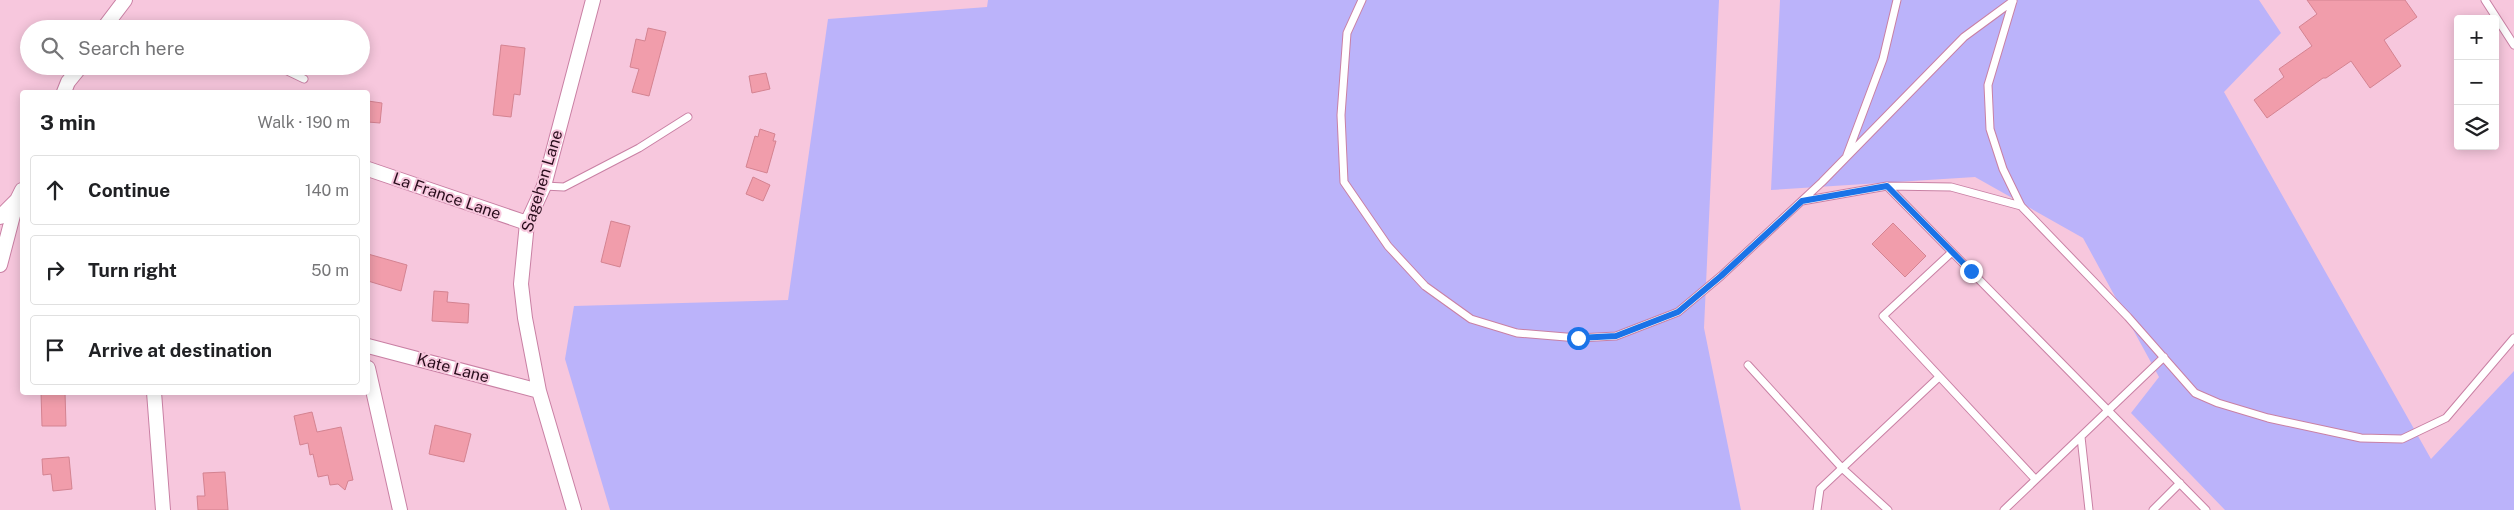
<!DOCTYPE html>
<html lang="en">
<head>
<meta charset="utf-8">
<style>
  :root { --surface:#fff; --page:#f6f6f6; --text:#202124; --muted:#757577; --line:#e0e0e0 }
  body { margin:0; font-family:"Public Sans",sans-serif; background:var(--page); color:var(--text) }
  .controls { position:absolute; right:15px; top:15px; display:grid; overflow:hidden; border-radius:5px; box-shadow:0 2px 12px #0003 }
  .controls button { width:45px; height:45px; display:grid; place-items:center; padding:0; border:0; border-bottom:1px solid var(--line); background:var(--surface); color:var(--text); font:25px sans-serif }
  .stop { position:absolute; width:15px; height:15px; margin:-11px; border:4px solid #1a73e8; border-radius:50%; background:#fff }
  .stop.end { background:#1a73e8; border-color:#fff; box-shadow:0 1px 5px #0008 }
  .list { margin:0; padding:0; list-style:none }
  h2 { display:flex; justify-content:space-between; align-items:center; height:65px; margin:0; padding:0 20px; font-size:21px }
  h2 small { font-size:16px; font-weight:400; color:var(--muted) }
  .list li { display:grid; grid-template-columns:32px 1fr auto; gap:15px; align-items:center; box-sizing:border-box; height:70px; margin:0 10px 10px; padding:0 10px; border:1px solid var(--line); border-radius:5px }
  .list b { display:block; font-size:19px; white-space:nowrap }
  .list em { font-size:16px; font-style:normal; color:var(--muted) }
  .icon { flex:none; width:28px; height:28px; fill:none; stroke:currentColor; stroke-width:2; stroke-linecap:round; stroke-linejoin:round }
  .map { position:relative; flex:none; width:2514px; height:510px; overflow:hidden }
  .search { position:absolute; background:var(--surface); box-shadow:0 2px 12px #0003; left:20px; top:20px; width:350px; height:55px; display:flex; align-items:center; gap:12px; box-sizing:border-box; padding:0 18px; border-radius:28px; color:var(--muted); font-size:19px }
  .panel { position:absolute; background:var(--surface); box-shadow:0 2px 12px #0003; left:20px; top:90px; width:350px; height:305px; border-radius:5px }
  .map>svg:first-child { display:block }
  .green { fill:#bbb3fa }
  .building { fill:#f19dab; stroke:#d48391 }
  .lines { fill:none; stroke-linecap:round; stroke-linejoin:round }
  .lane-casing { stroke:#c980a4; stroke-width:9 }
  .street-casing { stroke:#c980a4; stroke-width:16 }
  .lane { stroke:#fff; stroke-width:7 }
  .street { stroke:#fff; stroke-width:14 }
  .route { stroke:#1a73e8; stroke-width:6 }
  .labels { text-anchor:middle; dominant-baseline:central; stroke-width:4; stroke-linejoin:round; paint-order:stroke }
  .street-label { font-size:16px; fill:#290d1c; stroke:#f7c7dd }
</style>
</head>
<body>
<div class="map">
<svg width="2514" height="510" viewBox="0 0 2514 510">
  <rect width="100%" height="100%" fill="#f7c7dd"/>
  <path class="green" d="M 988,0 L 1719,0 L 1704,328 L 1741,510 L 610,510 L 565,359 L 574,306 L 788,300 L 828,19 L 987,7 Z
    M 1780,0 L 2259,0 L 2281,33 L 2224,92 L 2431,459 L 2514,371 L 2514,510 L 2225,510 L 2131,413 L 2159,377 L 2083,238 L 1975,177 L 1771,190 Z"/>
  <path class="building" d="M 2307,0 L 2405,0 L 2417,17 L 2384,40 L 2401,66 L 2370,88 L 2351,61 L 2326,78 L 2323,78 L 2267,118 L 2254,100 L 2284,77 L 2279,69 L 2312,46 L 2299,27 L 2317,14 Z
    M 648,28 L 666,32 L 649,96 L 632,92 L 639,69 L 630,67 L 636,39 L 645,41 Z
    M 501,45 L 525,48 L 520,95 L 514,94 L 511,117 L 493,115 Z
    M 766,73 L 770,89 L 752,93 L 749,76 Z
    M 368,101 L 382,103 L 380,123 L 368,122 Z
    M 760,129 L 775,134 L 773,141 L 776,141 L 767,173 L 746,167 L 755,136 L 758,137 Z
    M 753,177 L 770,185 L 763,201 L 746,194 Z
    M 611,221 L 630,226 L 620,267 L 601,262 Z
    M 1893,223 L 1926,256 L 1905,277 L 1872,244 Z
    M 368,254 L 407,265 L 401,291 L 368,281 Z
    M 434,291 L 448,292 L 447,302 L 469,304 L 468,323 L 432,321 Z
    M 41,392 L 65,392 L 66,426 L 42,426 Z
    M 312,412 L 317,432 L 341,427 L 353,480 L 348,481 L 345,490 L 338,484 L 330,485 L 328,475 L 318,477 L 313,454 L 310,455 L 308,443 L 300,445 L 294,416 Z
    M 435,425 L 471,434 L 464,462 L 429,454 Z
    M 69,457 L 72,489 L 53,491 L 51,474 L 43,475 L 42,459 Z
    M 225,472 L 228,510 L 198,510 L 197,496 L 205,496 L 203,473 Z"/>
  <g class="lines">
    <g class="lane-casing">
      <path id="lane" d="M 1362,0 L 1347,33 L 1341,115 L 1344,182 L 1388,246 L 1425,286 L 1471,319 L 1517,333 L 1578,338 L 1616,336 L 1678,312 L 1721,276 L 1822,182 L 1964,37 L 2013,1
        M 2485,0 L 2514,45
        M 2013,1 L 1988,85 L 1990,129 L 2003,169 L 2021,206 L 2128,317 L 2195,393 L 2218,403 L 2268,418 L 2361,438 L 2402,439 L 2446,418 L 2514,338
        M 107,25 L 163,25 L 191,29
        M 277,66 L 304,79
        M 1847,155 L 1883,59 L 1897,0
        M 544,186 L 564,187 L 639,148 L 688,117
        M 1887,186 L 2206,510
        M 1802,201 L 1887,186 L 1951,187 L 2021,206
        M 1952,252 L 1883,316 L 2035,479
        M 1748,365 L 1842,468 L 1888,510
        M 2081,437 L 2089,510
        M 1817,510 L 1820,489 L 1939,377
        M 2004,510 L 2164,357
        M 2153,510 L 2180,483"/>
    </g>
    <g class="street-casing">
      <path id="street" d="M 103,29 L 125,0
        M 64,92 L 68,82 L 81,66
        M 368,169 L 527,223
        M 0,217 L 17,200 L 22,190
        M 0,265 L 17,200
        M 368,346 L 539,391
        M 368,368 L 400,510
        M 154,392 L 163,510
        M 574,510 L 539,391 L 525,318 L 521,284 L 527,223 L 544,186 L 593,0"/>
    </g>
    <use href="#lane" class="lane"/>
    <use href="#street" class="street"/>
  </g>
  <g class="lines">
    <path class="route" d="M 1578,338 L 1616,336 L 1678,312 L 1721,276 L 1802,201 L 1887,186 L 1971,271"/>
  </g>
  <g class="labels">
    <g class="street-label">
      <text transform="translate(542 181) rotate(-73)">Sagehen Lane</text>
      <text transform="translate(447 196) rotate(19)">La France Lane</text>
      <text transform="translate(453 368) rotate(15)">Kate Lane</text>
    </g>
  </g>
</svg>
<div class="controls">
<button>+</button>
<button>−</button>
<button><svg class="icon" aria-label="layers" viewBox="0 0 24 24"><path d="M12 4l9 5-9 5-9-5zM3 14l9 5 9-5"/></svg></button>
</div>
<div class="stop" style="left:1578px;top:338px"></div>
<div class="stop end" style="left:1971px;top:271px"></div>
<div class="search"><svg class="icon" aria-label="search" viewBox="0 0 24 24"><circle cx="10" cy="10" r="6"/><path d="M15 15l6 6"/></svg>Search here</div>
<section class="panel">
<h2>3 min<small>Walk · 190 m</small></h2>
<ul class="list">
<li><svg class="icon" aria-label="ahead" viewBox="0 0 24 24"><path d="M12 20V5M6 11l6-6 6 6"/></svg><div><b>Continue</b></div><em>140 m</em></li>
<li><svg class="icon" aria-label="right" viewBox="0 0 24 24"><path d="M7 20v-9h11M14 6l5 5-5 5"/></svg><div><b>Turn right</b></div><em>50 m</em></li>
<li><svg class="icon" aria-label="arrive" viewBox="0 0 24 24"><path d="M6 21V4h12l-3 4 3 4H6"/></svg><div><b>Arrive at destination</b></div></li>
</ul>
</section>
</div>
</body>
</html>
